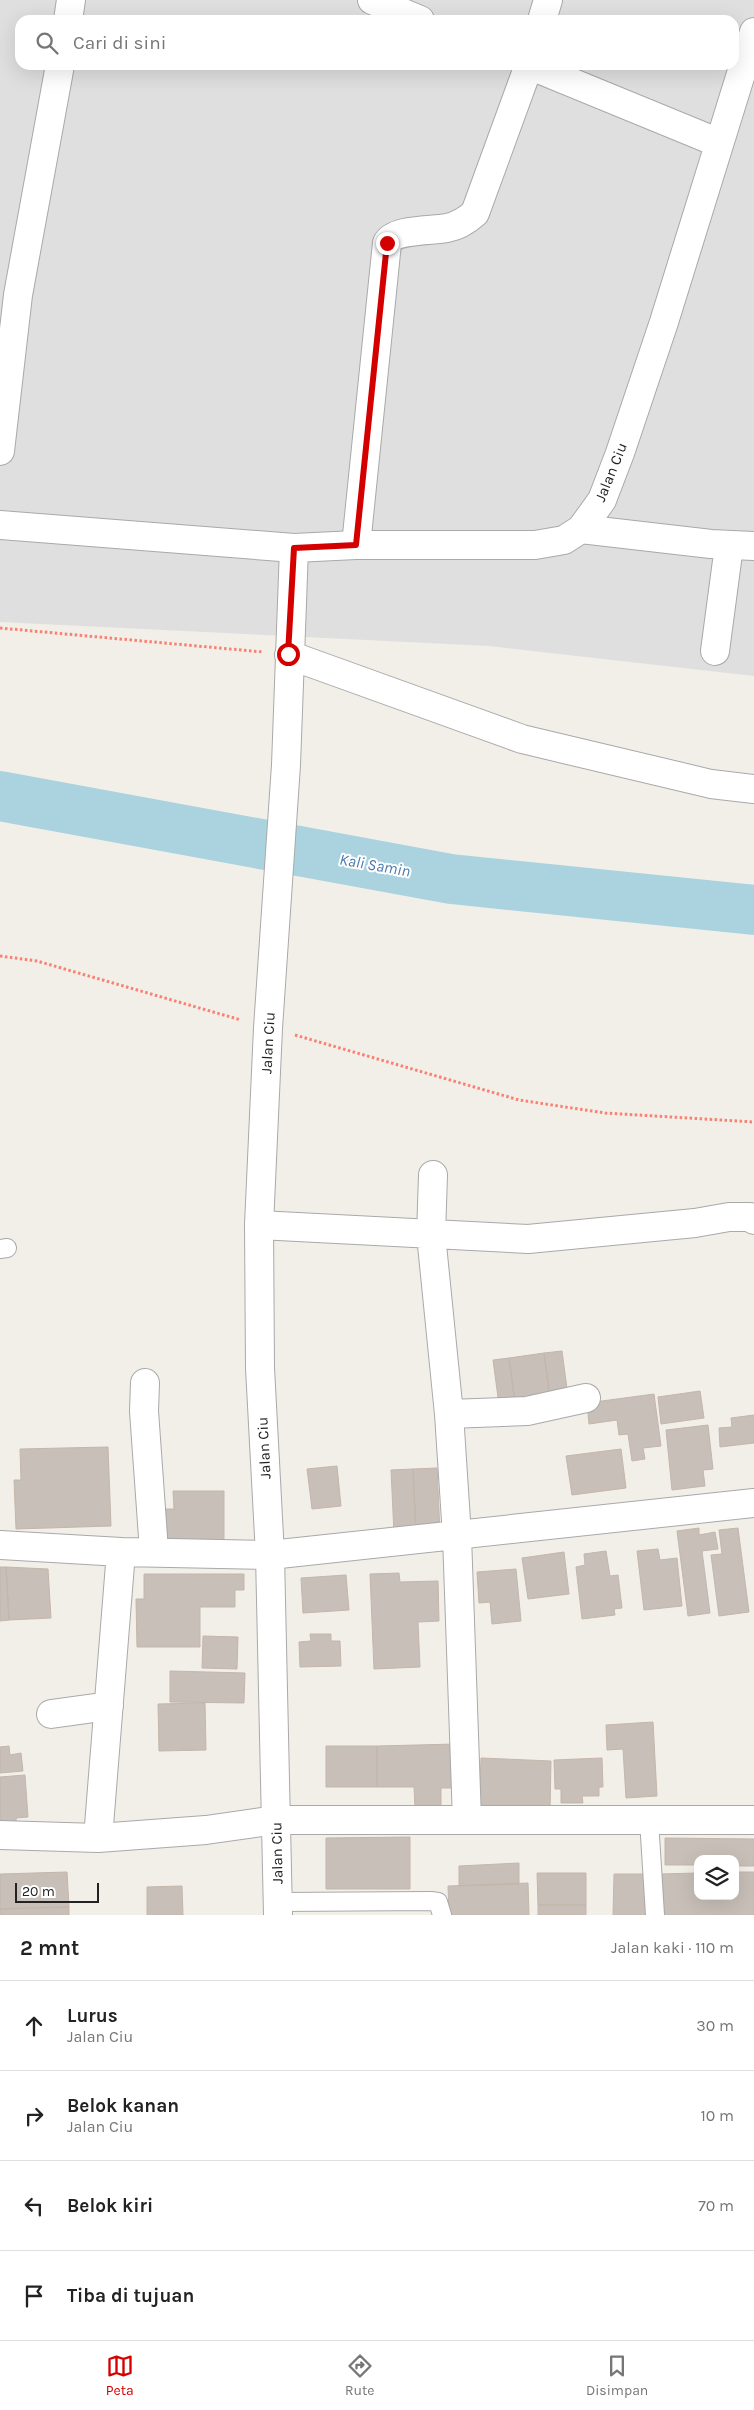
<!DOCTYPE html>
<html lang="id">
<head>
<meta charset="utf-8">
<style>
  :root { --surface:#fff; --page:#f2f2f2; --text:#222; --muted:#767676; --line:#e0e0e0; --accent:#d40000 }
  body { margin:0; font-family:Karla,sans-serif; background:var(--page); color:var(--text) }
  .controls { position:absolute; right:15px; bottom:15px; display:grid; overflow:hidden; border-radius:10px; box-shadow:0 5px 20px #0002 }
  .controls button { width:45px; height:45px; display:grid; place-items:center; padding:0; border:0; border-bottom:1px solid var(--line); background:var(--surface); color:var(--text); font:25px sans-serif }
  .scale { position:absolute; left:15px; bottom:12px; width:84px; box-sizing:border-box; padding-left:5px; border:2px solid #222; border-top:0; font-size:14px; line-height:18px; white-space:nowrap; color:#222; -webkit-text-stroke:4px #fff; paint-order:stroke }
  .stop { position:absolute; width:15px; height:15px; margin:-11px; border:4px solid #d40000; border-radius:50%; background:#fff }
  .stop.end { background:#d40000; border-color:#fff; box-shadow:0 1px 5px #0008 }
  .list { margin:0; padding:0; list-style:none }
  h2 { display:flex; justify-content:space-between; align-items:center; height:65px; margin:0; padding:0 20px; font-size:21px }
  h2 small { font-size:16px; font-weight:400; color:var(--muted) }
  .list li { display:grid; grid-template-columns:32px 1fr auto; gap:15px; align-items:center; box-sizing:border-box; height:90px; padding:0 20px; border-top:1px solid var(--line) }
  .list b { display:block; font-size:19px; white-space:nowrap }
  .list p { margin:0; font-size:16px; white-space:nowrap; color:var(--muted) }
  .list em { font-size:16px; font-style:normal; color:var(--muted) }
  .icon { flex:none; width:28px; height:28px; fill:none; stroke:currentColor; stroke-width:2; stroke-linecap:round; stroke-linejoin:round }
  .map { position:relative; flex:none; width:754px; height:1915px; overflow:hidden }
  .search { position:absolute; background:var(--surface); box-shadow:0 5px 20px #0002; left:15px; right:15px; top:15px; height:55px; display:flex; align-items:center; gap:12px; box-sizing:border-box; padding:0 18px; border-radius:15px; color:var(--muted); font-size:19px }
  .sheet { height:425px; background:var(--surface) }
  nav { display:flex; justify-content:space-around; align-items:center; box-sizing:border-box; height:70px; border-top:1px solid var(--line); background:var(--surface); font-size:14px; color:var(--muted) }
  nav a { display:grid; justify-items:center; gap:2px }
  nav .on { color:var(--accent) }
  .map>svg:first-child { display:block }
  .residential { fill:#e0dfdf; fill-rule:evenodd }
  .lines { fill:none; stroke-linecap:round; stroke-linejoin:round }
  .river { stroke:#aad3df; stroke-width:50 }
  .building { fill:#c7bfb8; stroke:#c4b6ab }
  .service-casing { stroke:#a9a9a9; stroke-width:20 }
  .minor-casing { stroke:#a9a9a9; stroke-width:30 }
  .tertiary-casing { stroke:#a9a9a9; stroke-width:30 }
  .path { stroke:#fa8072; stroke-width:3; stroke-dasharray:2.5 2.5; stroke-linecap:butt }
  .service { stroke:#fff; stroke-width:18 }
  .minor { stroke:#fff; stroke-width:28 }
  .tertiary { stroke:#fff; stroke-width:28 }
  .route { stroke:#d40000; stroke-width:6 }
  .labels { text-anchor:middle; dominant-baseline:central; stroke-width:4; stroke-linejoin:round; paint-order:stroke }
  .street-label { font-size:15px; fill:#222; stroke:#fff }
  .water-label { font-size:16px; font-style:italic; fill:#4a7aab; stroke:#fff }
</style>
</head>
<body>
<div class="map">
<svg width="754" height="1915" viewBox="0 0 754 1915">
  <rect width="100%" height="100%" fill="#f2efe9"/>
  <path class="residential" d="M 0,0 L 754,0 L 754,676 L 489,646 L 0,622 ZM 20,20 L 734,20 L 734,65 L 20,65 Z"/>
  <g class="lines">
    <path class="river" d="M 0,796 L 451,879 L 754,910"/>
  </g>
  <path class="building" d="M 562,1351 L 568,1396 L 550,1398 L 544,1353 Z
    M 544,1353 L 550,1398 L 515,1403 L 509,1358 Z
    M 509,1358 L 515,1403 L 499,1405 L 493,1360 Z
    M 700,1391 L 704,1418 L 661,1424 L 658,1397 Z
    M 654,1394 L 661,1446 L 643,1448 L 645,1459 L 632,1461 L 628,1434 L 619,1435 L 617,1420 L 589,1424 L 587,1403 Z
    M 754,1415 L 754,1443 L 720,1447 L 719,1428 L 732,1427 L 731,1418 Z
    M 708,1425 L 713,1469 L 703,1470 L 705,1486 L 672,1490 L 666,1430 Z
    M 108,1447 L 111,1526 L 16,1529 L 14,1480 L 21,1480 L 20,1449 Z
    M 621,1449 L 626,1488 L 572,1495 L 566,1456 Z
    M 337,1466 L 341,1506 L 312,1509 L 307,1469 Z
    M 437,1468 L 440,1532 L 416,1533 L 413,1469 Z
    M 413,1469 L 416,1533 L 394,1534 L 391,1470 Z
    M 173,1491 L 224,1491 L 224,1544 L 159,1544 L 158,1509 L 174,1509 Z
    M 699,1528 L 699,1535 L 715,1532 L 718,1549 L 702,1551 L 710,1613 L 688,1616 L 677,1531 Z
    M 738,1528 L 749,1612 L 719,1616 L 711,1555 L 722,1554 L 719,1530 Z
    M 658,1549 L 660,1560 L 677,1558 L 682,1606 L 644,1610 L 637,1551 Z
    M 606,1551 L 610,1576 L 618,1575 L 622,1608 L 614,1609 L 615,1615 L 582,1619 L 576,1567 L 585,1565 L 584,1554 Z
    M 564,1552 L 569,1594 L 528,1599 L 522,1558 Z
    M 0,1567 L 6,1567 L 9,1620 L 0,1621 Z
    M 6,1567 L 48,1569 L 51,1618 L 9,1620 Z
    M 516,1569 L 521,1621 L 492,1624 L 490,1602 L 479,1603 L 477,1572 Z
    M 399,1573 L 400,1582 L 438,1581 L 439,1621 L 418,1622 L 420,1667 L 374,1669 L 370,1574 Z
    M 144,1574 L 244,1574 L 244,1590 L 235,1590 L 235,1607 L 200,1607 L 200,1647 L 137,1647 L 136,1599 L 144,1599 Z
    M 346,1575 L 349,1610 L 303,1613 L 301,1578 Z
    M 310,1634 L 331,1634 L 331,1641 L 340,1641 L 341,1666 L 300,1667 L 299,1642 L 311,1641 Z
    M 203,1636 L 238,1637 L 237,1669 L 202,1668 Z
    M 170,1671 L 245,1673 L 244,1703 L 170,1702 Z
    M 205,1703 L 206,1750 L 159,1751 L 158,1704 Z
    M 653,1722 L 657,1796 L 626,1798 L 623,1749 L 607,1750 L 606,1725 Z
    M 456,1744 L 456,1788 L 441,1788 L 441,1808 L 415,1808 L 414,1787 L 377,1787 L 377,1746 Z
    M 9,1746 L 10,1755 L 21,1753 L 23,1771 L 0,1773 L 0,1747 Z
    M 326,1746 L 377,1746 L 377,1787 L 326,1787 Z
    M 481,1758 L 551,1761 L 550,1812 L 479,1810 Z
    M 602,1758 L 603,1787 L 599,1787 L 599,1796 L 582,1796 L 583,1803 L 561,1803 L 561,1789 L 555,1789 L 554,1760 Z
    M 25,1775 L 28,1817 L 16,1818 L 17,1830 L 0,1832 L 0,1777 Z
    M 410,1837 L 410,1889 L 326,1889 L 326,1838 Z
    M 665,1838 L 754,1839 L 754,1866 L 735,1866 L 735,1859 L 698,1859 L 698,1865 L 665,1865 Z
    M 519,1863 L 519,1884 L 459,1886 L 459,1866 Z
    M 67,1872 L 69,1907 L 0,1909 L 0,1874 Z
    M 735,1872 L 754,1872 L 754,1915 L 661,1915 L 660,1874 L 698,1873 L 698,1896 L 735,1896 Z
    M 537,1873 L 586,1873 L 586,1905 L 538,1905 Z
    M 614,1874 L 650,1874 L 650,1915 L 613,1915 Z
    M 528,1883 L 529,1915 L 449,1915 L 448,1886 Z
    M 182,1886 L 183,1915 L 147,1915 L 147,1887 Z
    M 538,1905 L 586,1905 L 586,1915 L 538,1915 Z
    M 69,1907 L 69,1915 L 0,1915 L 0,1909 Z"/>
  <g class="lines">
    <g class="service-casing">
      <path id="service" d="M 0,1249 L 7,1248
        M 649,1820 L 655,1915
        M 278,1902 L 431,1901 L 438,1902 L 442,1915"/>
    </g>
    <g class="minor-casing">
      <path id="minor" d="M 372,0 L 420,20
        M 68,20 L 71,0
        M 542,20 L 548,0
        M 529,65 L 719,143
        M 0,451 L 18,295 L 60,65
        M 581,529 L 711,544 L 754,546
        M 356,545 L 387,243 C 394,229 431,231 447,228 C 458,226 466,221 475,213 L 529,65
        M 715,651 L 729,546
        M 289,655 L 522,739 L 711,784 L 754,789
        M 433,1175 L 431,1235 L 449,1414 L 457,1536 L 467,1820
        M 259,1225 L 528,1239 L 695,1223 L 729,1217 L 750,1217 L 754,1220
        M 145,1383 L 144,1411 L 154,1551
        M 449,1414 L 527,1411 L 586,1398
        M 0,1545 L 121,1552 L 270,1555 L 754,1503
        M 51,1714 L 109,1706
        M 0,1835 L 98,1838 L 206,1830 L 276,1820 L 754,1820
        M 98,1838 L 121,1552"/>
    </g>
    <g class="tertiary-casing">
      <path id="tertiary" d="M 0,525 L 294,548 L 356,545 L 535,545 L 564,540 L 581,529 L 602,500 L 620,453 L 664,322 L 754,32
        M 278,1915 L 270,1555 L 260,1368 L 259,1225 L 268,1028 L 286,765 L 294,548"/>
    </g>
    <path class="path" d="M 0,628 L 263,652
      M 0,956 L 37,961 L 241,1020
      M 295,1035 L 519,1100 L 605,1113 L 754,1122"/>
    <use href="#service" class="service"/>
    <use href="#minor" class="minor"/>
    <use href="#tertiary" class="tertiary"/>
  </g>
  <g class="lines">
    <path class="route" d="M 288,654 L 294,548 L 356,545 L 387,243"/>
  </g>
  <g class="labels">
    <g class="street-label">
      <text transform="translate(611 472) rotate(-68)">Jalan Ciu</text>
      <text transform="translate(268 1043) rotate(-87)">Jalan Ciu</text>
      <text transform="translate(264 1448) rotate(-93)">Jalan Ciu</text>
      <text transform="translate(277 1853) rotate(-91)">Jalan Ciu</text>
    </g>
    <g class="water-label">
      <text transform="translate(375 865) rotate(10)">Kali Samin</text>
    </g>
  </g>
</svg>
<div class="controls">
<button><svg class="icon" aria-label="layers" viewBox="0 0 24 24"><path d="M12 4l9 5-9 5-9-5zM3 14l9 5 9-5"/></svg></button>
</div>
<div class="scale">20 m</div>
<div class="stop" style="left:288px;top:654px"></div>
<div class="stop end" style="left:387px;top:243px"></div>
<div class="search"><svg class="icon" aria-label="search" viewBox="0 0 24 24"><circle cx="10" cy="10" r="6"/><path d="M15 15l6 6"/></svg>Cari di sini</div>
</div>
<section class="sheet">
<h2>2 mnt<small>Jalan kaki · 110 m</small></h2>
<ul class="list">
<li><svg class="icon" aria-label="ahead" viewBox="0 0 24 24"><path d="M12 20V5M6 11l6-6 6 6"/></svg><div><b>Lurus</b><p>Jalan Ciu</p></div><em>30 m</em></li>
<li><svg class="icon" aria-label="right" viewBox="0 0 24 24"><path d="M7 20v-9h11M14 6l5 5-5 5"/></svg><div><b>Belok kanan</b><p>Jalan Ciu</p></div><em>10 m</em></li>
<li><svg class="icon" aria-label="left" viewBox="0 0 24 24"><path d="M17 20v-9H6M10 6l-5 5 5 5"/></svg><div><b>Belok kiri</b></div><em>70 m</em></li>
<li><svg class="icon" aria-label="arrive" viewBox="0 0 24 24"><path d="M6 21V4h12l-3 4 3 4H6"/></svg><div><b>Tiba di tujuan</b></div></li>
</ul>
</section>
<nav>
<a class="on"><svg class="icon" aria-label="map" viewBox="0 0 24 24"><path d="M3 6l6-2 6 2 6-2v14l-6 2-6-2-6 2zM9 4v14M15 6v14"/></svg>Peta</a>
<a><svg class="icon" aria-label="directions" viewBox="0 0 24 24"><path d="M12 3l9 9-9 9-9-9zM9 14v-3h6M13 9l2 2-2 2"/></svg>Rute</a>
<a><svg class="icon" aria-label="saved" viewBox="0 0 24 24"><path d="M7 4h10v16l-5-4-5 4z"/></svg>Disimpan</a>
</nav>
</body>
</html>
